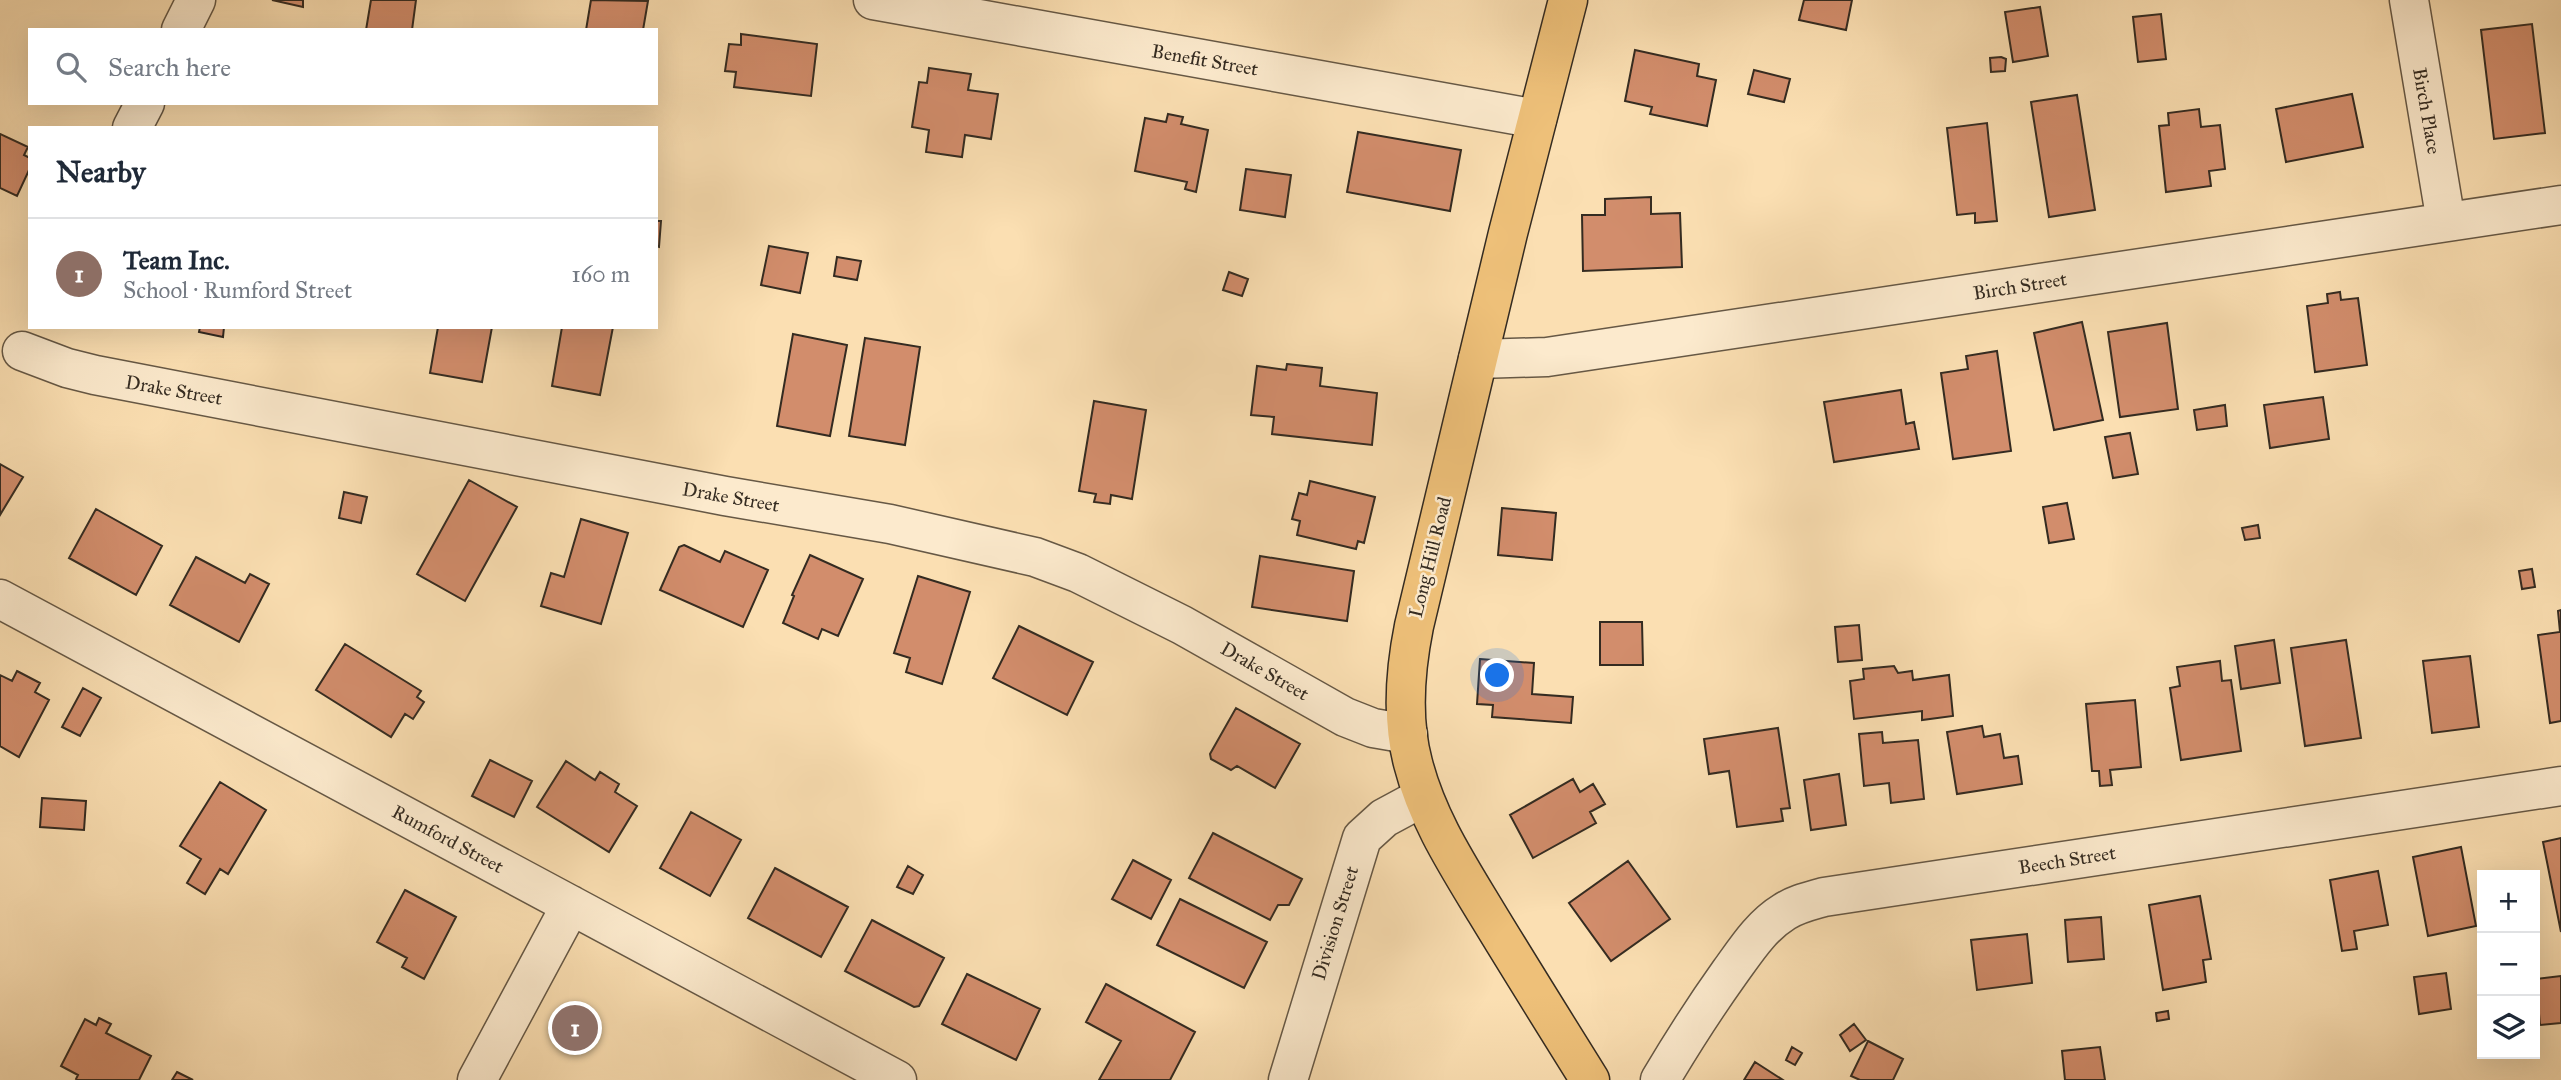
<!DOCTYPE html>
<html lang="en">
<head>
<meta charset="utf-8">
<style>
  :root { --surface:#fff; --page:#f2f2f3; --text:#1f2937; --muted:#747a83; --line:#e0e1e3; --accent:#8f2418 }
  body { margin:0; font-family:"IM FELL Great Primer",serif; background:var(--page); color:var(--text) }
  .controls { position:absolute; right:21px; bottom:21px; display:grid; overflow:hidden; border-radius:0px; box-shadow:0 7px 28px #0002 }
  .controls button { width:63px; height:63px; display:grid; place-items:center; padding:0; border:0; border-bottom:2px solid var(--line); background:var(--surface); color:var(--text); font:35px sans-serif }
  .you { position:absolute; left:1498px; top:676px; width:24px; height:24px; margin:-18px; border:5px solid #fff; border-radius:50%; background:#1a73e8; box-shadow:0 0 0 10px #1a73e833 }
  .badge { display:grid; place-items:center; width:46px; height:46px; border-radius:50%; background:var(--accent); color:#fff; font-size:23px; font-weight:700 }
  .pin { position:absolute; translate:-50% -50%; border:4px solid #fff; box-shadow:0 2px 7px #0006 }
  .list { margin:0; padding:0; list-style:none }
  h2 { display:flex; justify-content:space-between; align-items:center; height:91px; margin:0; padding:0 28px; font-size:30px }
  h2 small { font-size:23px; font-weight:400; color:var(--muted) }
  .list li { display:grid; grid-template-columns:46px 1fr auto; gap:21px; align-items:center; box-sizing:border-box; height:112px; padding:0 28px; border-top:2px solid var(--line) }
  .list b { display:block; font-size:26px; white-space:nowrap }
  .list p { margin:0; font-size:23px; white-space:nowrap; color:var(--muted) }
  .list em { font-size:23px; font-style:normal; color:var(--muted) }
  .icon { flex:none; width:38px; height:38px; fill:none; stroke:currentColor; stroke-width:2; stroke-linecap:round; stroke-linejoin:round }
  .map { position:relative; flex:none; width:2561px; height:1080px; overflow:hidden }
  .search { position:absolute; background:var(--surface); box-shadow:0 7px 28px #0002; left:28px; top:28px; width:630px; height:77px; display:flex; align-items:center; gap:18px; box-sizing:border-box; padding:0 24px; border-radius:0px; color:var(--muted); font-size:26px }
  .panel { position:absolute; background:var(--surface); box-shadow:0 7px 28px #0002; left:28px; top:126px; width:630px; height:203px; border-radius:0px }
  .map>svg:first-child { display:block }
  .building { fill:#d28d6c; stroke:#342b21; stroke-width:2 }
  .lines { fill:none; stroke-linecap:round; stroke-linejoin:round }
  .minor-casing { stroke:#665845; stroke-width:41 }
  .major-casing { stroke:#342b21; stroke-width:41 }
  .minor { stroke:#fceacd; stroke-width:38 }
  .major { stroke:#eec079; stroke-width:38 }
  .labels { text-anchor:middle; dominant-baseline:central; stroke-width:5; stroke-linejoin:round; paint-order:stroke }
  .street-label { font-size:19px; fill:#342b21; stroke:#fceacd }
</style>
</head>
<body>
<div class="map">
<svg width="2561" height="1080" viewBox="0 0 2561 1080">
  <rect width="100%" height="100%" fill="#fbdfb2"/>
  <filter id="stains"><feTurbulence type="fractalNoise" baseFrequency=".00286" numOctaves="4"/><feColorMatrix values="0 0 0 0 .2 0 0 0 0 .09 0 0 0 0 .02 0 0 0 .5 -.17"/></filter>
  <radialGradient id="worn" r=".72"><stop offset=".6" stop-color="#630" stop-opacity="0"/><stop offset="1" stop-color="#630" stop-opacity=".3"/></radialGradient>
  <path class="building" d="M 272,0 L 303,0 L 303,7 Z
    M 371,0 L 416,0 L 412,30 L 366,30 Z
    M 591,0 L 648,1 L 643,30 L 586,30 Z
    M 1804,0 L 1852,0 L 1846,30 L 1799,20 Z
    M 2040,7 L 2048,56 L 2013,62 L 2005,12 Z
    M 2161,14 L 2166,59 L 2138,62 L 2133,17 Z
    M 2532,24 L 2545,133 L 2494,139 L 2481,30 Z
    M 741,34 L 817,44 L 811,96 L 734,87 L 736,72 L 725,71 L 729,44 L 741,45 Z
    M 1635,50 L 1699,64 L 1697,76 L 1716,80 L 1707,126 L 1650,114 L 1652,107 L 1625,101 Z
    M 2001,57 L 2006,59 L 2005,71 L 1991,72 L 1990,58 Z
    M 929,68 L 971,74 L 968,90 L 998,94 L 991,139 L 965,135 L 962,157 L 926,152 L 929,130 L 912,127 L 919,82 L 927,83 Z
    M 1754,70 L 1790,79 L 1784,102 L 1748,94 Z
    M 2352,94 L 2363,147 L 2286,162 L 2276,109 Z
    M 2077,95 L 2095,210 L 2049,217 L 2031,102 Z
    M 2199,109 L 2201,127 L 2220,125 L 2225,169 L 2209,171 L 2211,186 L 2166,192 L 2159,126 L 2169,125 L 2168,113 Z
    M 1168,114 L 1183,117 L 1181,124 L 1208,130 L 1196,192 L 1185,189 L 1187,182 L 1135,171 L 1145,118 L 1166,122 Z
    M 1987,123 L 1997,221 L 1975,223 L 1975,213 L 1957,215 L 1947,128 Z
    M 1358,132 L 1461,150 L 1450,211 L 1347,192 Z
    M 0,134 L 28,147 L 24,155 L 30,158 L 30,168 L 17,196 L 0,188 Z
    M 1246,169 L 1291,175 L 1285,217 L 1240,210 Z
    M 1651,197 L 1651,214 L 1680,213 L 1682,267 L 1583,271 L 1582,215 L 1605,215 L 1605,199 Z
    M 656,221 L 661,221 L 659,247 L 656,246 Z
    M 769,246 L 808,253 L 800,293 L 761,285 Z
    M 837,257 L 861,261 L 857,280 L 834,276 Z
    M 1229,272 L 1248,279 L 1242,296 L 1223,290 Z
    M 2340,292 L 2341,300 L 2358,298 L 2367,365 L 2315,372 L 2307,306 L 2328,303 L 2327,294 Z
    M 2082,322 L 2103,420 L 2054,430 L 2034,333 Z
    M 2167,323 L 2178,409 L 2120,417 L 2108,332 Z
    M 200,327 L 224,327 L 223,337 L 199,332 Z
    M 438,327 L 492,327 L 482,382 L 430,373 Z
    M 562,327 L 613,327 L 600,395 L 552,386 Z
    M 793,334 L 847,345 L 830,436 L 777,426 Z
    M 865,338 L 920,347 L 905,445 L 849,436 Z
    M 1997,351 L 2011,451 L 1953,459 L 1941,373 L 1968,369 L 1966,356 Z
    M 1287,364 L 1322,368 L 1320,386 L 1377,393 L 1372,445 L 1272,434 L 1274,417 L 1251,415 L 1257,366 L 1286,370 Z
    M 1901,390 L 1906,424 L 1914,422 L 1919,449 L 1834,462 L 1824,402 Z
    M 2323,397 L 2329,439 L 2270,448 L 2264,405 Z
    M 1094,401 L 1146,410 L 1132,499 L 1111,495 L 1110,504 L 1094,502 L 1096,494 L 1079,491 Z
    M 2225,405 L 2227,426 L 2197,430 L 2194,410 Z
    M 2130,433 L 2138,474 L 2113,478 L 2105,437 Z
    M 0,464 L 23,477 L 0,515 Z
    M 469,480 L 517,507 L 465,601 L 417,574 Z
    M 1310,481 L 1375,497 L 1364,543 L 1358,541 L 1356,549 L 1297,535 L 1300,521 L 1292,519 L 1299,493 L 1307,495 Z
    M 344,492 L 367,497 L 361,523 L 339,518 Z
    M 2067,503 L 2074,539 L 2049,543 L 2043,507 Z
    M 1502,508 L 1556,513 L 1552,560 L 1498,555 Z
    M 96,509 L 162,546 L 136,595 L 69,558 Z
    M 581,519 L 628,533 L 601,624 L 541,606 L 551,573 L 564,577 Z
    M 2258,525 L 2260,538 L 2245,540 L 2242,528 Z
    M 684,545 L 720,562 L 725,551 L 768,570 L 743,627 L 660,590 L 679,547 Z
    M 810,555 L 863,579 L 838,636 L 822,629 L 818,639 L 783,623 L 794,596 L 792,595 Z
    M 1260,556 L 1354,571 L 1347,621 L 1252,607 Z
    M 196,557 L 245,583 L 250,574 L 269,584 L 239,642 L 170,605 Z
    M 2532,569 L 2535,587 L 2522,589 L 2519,571 Z
    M 918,576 L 970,592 L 942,684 L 906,672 L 910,658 L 894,653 Z
    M 2561,610 L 2561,721 L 2550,723 L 2538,635 L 2560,632 L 2558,611 Z
    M 1600,622 L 1642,622 L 1643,665 L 1600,665 Z
    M 1859,625 L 1862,660 L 1838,662 L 1835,627 Z
    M 1019,626 L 1093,662 L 1067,715 L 993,678 Z
    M 2274,640 L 2280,683 L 2241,689 L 2235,646 Z
    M 2346,640 L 2361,738 L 2305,746 L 2291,648 Z
    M 345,644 L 421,691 L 417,697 L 424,702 L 413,719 L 405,714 L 391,737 L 316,690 Z
    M 2470,656 L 2479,727 L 2432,733 L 2423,661 Z
    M 1480,659 L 1534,663 L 1532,694 L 1573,697 L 1571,723 L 1492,717 L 1493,705 L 1477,704 Z
    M 2220,661 L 2222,681 L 2231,680 L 2241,751 L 2181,760 L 2170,688 L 2180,686 L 2177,667 Z
    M 1894,666 L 1898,673 L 1912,671 L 1913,680 L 1949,675 L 1953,716 L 1922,720 L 1922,711 L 1854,719 L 1850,681 L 1864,679 L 1863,669 Z
    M 17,671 L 40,683 L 35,692 L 49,700 L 19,757 L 0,746 L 0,675 L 12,681 Z
    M 83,688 L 101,698 L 80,736 L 62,727 Z
    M 2135,700 L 2141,767 L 2110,770 L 2112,785 L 2100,786 L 2099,771 L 2092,771 L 2086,704 Z
    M 1236,708 L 1300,744 L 1275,788 L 1237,766 L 1231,770 L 1211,759 L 1210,754 Z
    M 1982,726 L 1984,737 L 2000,734 L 2004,758 L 2018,756 L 2022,784 L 1957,794 L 1947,732 Z
    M 1778,728 L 1790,808 L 1781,809 L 1783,821 L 1737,827 L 1729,771 L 1709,774 L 1704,739 Z
    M 1882,732 L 1883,743 L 1918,740 L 1924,799 L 1891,803 L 1889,783 L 1864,786 L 1859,734 Z
    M 490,760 L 532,781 L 514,817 L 472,796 Z
    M 566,761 L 595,780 L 600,772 L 619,784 L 615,792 L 637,806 L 609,852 L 537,807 Z
    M 1839,774 L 1846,825 L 1811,830 L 1804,780 Z
    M 1573,779 L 1580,792 L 1593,784 L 1605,804 L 1590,812 L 1596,823 L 1533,858 L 1510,815 Z
    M 220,782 L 266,810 L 228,874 L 220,869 L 205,894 L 187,883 L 201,859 L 180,846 Z
    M 42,798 L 86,801 L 84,830 L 40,827 Z
    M 691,812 L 741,840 L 710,896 L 660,868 Z
    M 1213,833 L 1302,879 L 1289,905 L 1278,905 L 1270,920 L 1189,878 Z
    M 2561,838 L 2561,932 L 2543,842 Z
    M 2461,847 L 2476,926 L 2428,936 L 2413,857 Z
    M 1133,860 L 1171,880 L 1151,919 L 1112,899 Z
    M 1628,861 L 1670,919 L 1611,961 L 1569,903 Z
    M 908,866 L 923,875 L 913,894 L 897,887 Z
    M 775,868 L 848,907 L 821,957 L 748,918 Z
    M 2378,871 L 2388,925 L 2354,931 L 2357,949 L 2342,951 L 2330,880 Z
    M 405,890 L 456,917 L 424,979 L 402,967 L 407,958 L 377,942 Z
    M 2200,896 L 2211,959 L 2203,960 L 2206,982 L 2163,990 L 2149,905 Z
    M 1180,899 L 1267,942 L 1244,988 L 1157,945 Z
    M 2101,917 L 2104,959 L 2068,962 L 2065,920 Z
    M 872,920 L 944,958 L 919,1006 L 914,1007 L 845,971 Z
    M 2027,934 L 2032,983 L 1977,990 L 1971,940 Z
    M 2446,973 L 2451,1009 L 2419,1014 L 2414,977 Z
    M 967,974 L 1040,1009 L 1016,1060 L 942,1024 Z
    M 2561,976 L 2561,1023 L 2540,1025 L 2536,979 Z
    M 1106,984 L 1195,1032 L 1170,1080 L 1099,1080 L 1121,1041 L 1086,1022 Z
    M 2168,1011 L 2169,1019 L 2157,1021 L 2156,1013 Z
    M 99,1018 L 111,1024 L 106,1033 L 151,1056 L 139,1080 L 77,1080 L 76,1079 L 78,1075 L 61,1066 L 85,1019 L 96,1025 Z
    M 1854,1024 L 1866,1040 L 1850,1051 L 1840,1035 Z
    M 1868,1041 L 1903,1059 L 1893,1080 L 1860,1080 L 1851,1076 Z
    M 1792,1047 L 1802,1053 L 1795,1065 L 1786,1060 Z
    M 2100,1047 L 2105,1080 L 2065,1080 L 2062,1051 Z
    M 1755,1062 L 1783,1080 L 1744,1080 Z
    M 177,1072 L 193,1080 L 172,1080 Z"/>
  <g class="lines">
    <g class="minor-casing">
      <path id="minor" d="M 873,0 L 1537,119
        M 2409,0 L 2446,222
        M 181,30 L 196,0
        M 132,128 L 145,103
        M 22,351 L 67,368 L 95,375 L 725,496 L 890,524 L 1035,557 L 1078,573 L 1182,625 L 1345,717 L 1373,728 L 1408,734
        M 1478,359 L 1547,357 L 2561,205
        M 0,599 L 897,1080
        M 477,1080 L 571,905
        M 1288,1080 L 1362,838 L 1384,818 L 1423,797
        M 1660,1080 C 1682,1043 1705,1007 1730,972 C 1746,950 1761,926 1784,912 C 1796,904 1810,901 1824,897 L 2561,786"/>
    </g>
    <g class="major-casing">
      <path id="major" d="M 1568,0 L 1508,233 L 1414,626 C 1405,671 1401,718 1413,763 C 1427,818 1457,864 1486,912 C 1520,968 1555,1024 1590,1080"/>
    </g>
    <use href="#minor" class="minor"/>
    <use href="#major" class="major"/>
  </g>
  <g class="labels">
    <g class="street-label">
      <text transform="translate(1205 60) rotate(10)">Benefit Street</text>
      <text transform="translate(2427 111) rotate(80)">Birch Place</text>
      <text transform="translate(2020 286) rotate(-9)">Birch Street</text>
      <text transform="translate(174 390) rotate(10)">Drake Street</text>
      <text transform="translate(731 497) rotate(10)">Drake Street</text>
      <text transform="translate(1430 557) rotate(-76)">Long Hill Road</text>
      <text transform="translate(1265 671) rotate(30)">Drake Street</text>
      <text transform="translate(448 839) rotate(28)">Rumford Street</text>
      <text transform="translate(2067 860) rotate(-9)">Beech Street</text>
      <text transform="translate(1335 923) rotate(-73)">Division Street</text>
    </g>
  </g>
  <rect width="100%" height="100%" filter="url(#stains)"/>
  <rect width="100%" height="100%" fill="url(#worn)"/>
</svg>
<div class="controls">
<button>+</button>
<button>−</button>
<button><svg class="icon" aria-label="layers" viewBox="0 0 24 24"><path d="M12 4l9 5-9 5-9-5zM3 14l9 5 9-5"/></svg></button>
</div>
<div class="you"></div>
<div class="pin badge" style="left:575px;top:1028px;background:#8d6e63">1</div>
<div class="search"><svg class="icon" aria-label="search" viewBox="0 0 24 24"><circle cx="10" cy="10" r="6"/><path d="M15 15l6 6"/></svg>Search here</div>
<section class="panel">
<h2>Nearby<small></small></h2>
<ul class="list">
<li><span class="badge" style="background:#8d6e63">1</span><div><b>Team Inc.</b><p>School · Rumford Street</p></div><em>160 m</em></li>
</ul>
</section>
</div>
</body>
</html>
